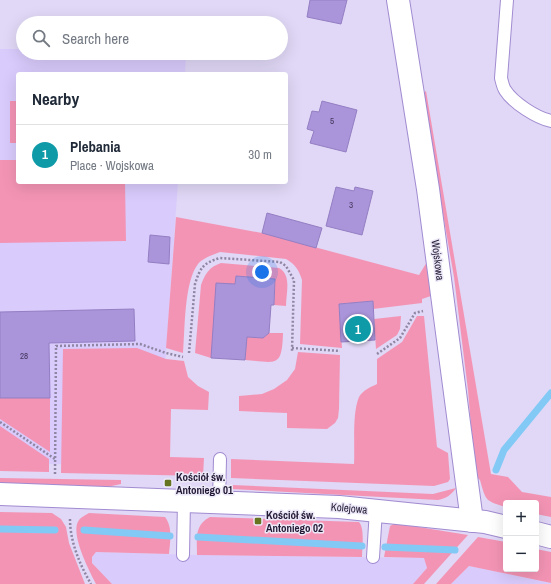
<!DOCTYPE html>
<html lang="en">
<head>
<meta charset="utf-8">
<style>
  :root { --surface:#fff; --page:#f2f2f3; --text:#1f2937; --muted:#747a83; --line:#e0e1e3; --accent:#db2777 }
  body { margin:0; font-family:"Archivo Narrow",sans-serif; background:var(--page); color:var(--text) }
  .controls { position:absolute; right:12px; bottom:12px; display:grid; overflow:hidden; border-radius:4px; box-shadow:0 4px 16px #0002 }
  .controls button { width:36px; height:36px; display:grid; place-items:center; padding:0; border:0; border-bottom:1px solid var(--line); background:var(--surface); color:var(--text); font:20px sans-serif }
  .you { position:absolute; left:262px; top:272px; width:14px; height:14px; margin:-10px; border:3px solid #fff; border-radius:50%; background:#1a73e8; box-shadow:0 0 0 6px #1a73e833 }
  .badge { display:grid; place-items:center; width:26px; height:26px; border-radius:50%; background:var(--accent); color:#fff; font-size:13px; font-weight:700 }
  .pin { position:absolute; translate:-50% -50%; border:2px solid #fff; box-shadow:0 1px 4px #0006 }
  .list { margin:0; padding:0; list-style:none }
  h2 { display:flex; justify-content:space-between; align-items:center; height:52px; margin:0; padding:0 16px; font-size:17px }
  h2 small { font-size:13px; font-weight:400; color:var(--muted) }
  .list li { display:grid; grid-template-columns:26px 1fr auto; gap:12px; align-items:center; box-sizing:border-box; height:60px; padding:0 16px; border-top:1px solid var(--line) }
  .list b { display:block; font-size:15px; white-space:nowrap }
  .list p { margin:0; font-size:13px; white-space:nowrap; color:var(--muted) }
  .list em { font-size:13px; font-style:normal; color:var(--muted) }
  .icon { flex:none; width:22px; height:22px; fill:none; stroke:currentColor; stroke-width:2; stroke-linecap:round; stroke-linejoin:round }
  .map { position:relative; flex:none; width:551px; height:584px; overflow:hidden }
  .search { position:absolute; background:var(--surface); box-shadow:0 4px 16px #0002; left:16px; top:16px; width:272px; height:44px; display:flex; align-items:center; gap:10px; box-sizing:border-box; padding:0 14px; border-radius:22px; color:var(--muted); font-size:15px }
  .panel { position:absolute; background:var(--surface); box-shadow:0 4px 16px #0002; left:16px; top:72px; width:272px; height:112px; border-radius:4px }
  .map>svg:first-child { display:block }
  .built { fill:#d9cbfc }
  .green { fill:#f494b5 }
  .lines { fill:none; stroke-linecap:round; stroke-linejoin:round }
  .stream { stroke:#82c9f6; stroke-width:7 }
  .building { fill:#aa94da; stroke:#947ec3 }
  .lane-casing { stroke:#a18bd1; stroke-width:14 }
  .street-casing { stroke:#a18bd1; stroke-width:24 }
  .secondary-casing { stroke:#a18bd1; stroke-width:24 }
  .path { stroke:#8e86a2; stroke-width:2.5; stroke-dasharray:2 2; stroke-linecap:butt }
  .lane { stroke:#fff; stroke-width:12 }
  .street { stroke:#fff; stroke-width:22 }
  .secondary { stroke:#fff; stroke-width:22 }
  .poi-dot { fill:#67741f; stroke:#ece8f7; stroke-width:1.5 }
  .labels { text-anchor:middle; dominant-baseline:central; stroke-width:3; stroke-linejoin:round; paint-order:stroke }
  .number-label { font-size:9px; fill:#43375d }
  .street-label { font-size:11px; fill:#211833; stroke:#ece8f7 }
  .poi-label { font-size:11px; font-weight:bold; fill:#211833; stroke:#ece8f7; text-anchor:start }
</style>
</head>
<body>
<div class="map">
<svg width="551" height="584" viewBox="0 0 551 584">
  <rect width="100%" height="100%" fill="#e0d8f6"/>
  <path class="built" d="M 0,49 L 23,49 L 23,53 L 127,53 L 186,56 L 185,74 L 18,74 L 18,182 L 178,182 L 158,466 L 55,464 L 0,465 Z
    M 96,552 L 197,555 L 424,558 L 427,568 L 413,584 L 112,584 L 92,563 L 92,557 Z
    M 469,566 L 551,583 L 551,584 L 451,584 Z"/>
  <path class="green" d="M 426,91 L 491,474 L 508,477 L 522,492 L 551,497 L 551,517 L 536,514 L 536,503 L 506,503 L 506,507 C 485,501 486,501 480,480 L 475,476 L 468,390 L 454,277 L 422,94 Z
    M 10,101 L 18,101 L 18,143 L 10,143 Z
    M 0,160 L 18,160 L 18,182 L 125,182 L 126,241 L 0,243 Z
    M 176,217 L 262,233 L 419,275 L 427,262 L 426,256 L 432,257 L 434,295 L 422,299 L 422,303 L 373,309 L 373,301 L 339,304 L 342,348 L 300,344 L 302,280 C 299,270 295,264 286,259 L 220,252 C 212,255 203,258 198,264 C 184,282 185,330 183,353 L 166,348 Z
    M 221,263 L 279,268 C 292,275 286,293 286,306 L 274,305 L 275,279 L 236,276 L 235,284 L 211,358 L 195,353 L 201,285 C 205,274 209,267 221,263 Z
    M 401,316 L 400,329 L 397,335 L 376,349 L 374,319 Z
    M 417,316 L 424,316 L 437,447 L 448,453 L 450,479 L 448,482 L 434,486 L 231,478 L 231,459 L 354,464 C 355,446 352,413 359,397 C 363,390 371,387 377,384 L 377,359 L 402,342 Z
    M 269,333 L 283,333 C 282,369 276,362 245,360 L 247,337 L 263,338 Z
    M 137,348 L 166,359 L 184,361 L 188,377 L 198,386 L 209,392 L 208,410 L 171,409 L 170,457 L 204,458 L 203,476 L 61,473 L 63,349 Z
    M 298,352 L 340,355 L 339,409 L 338,418 L 335,423 L 327,429 L 287,428 L 287,413 L 239,411 L 239,396 L 262,394 L 274,389 L 287,380 L 295,369 Z
    M 0,398 L 50,398 L 50,452 L 0,419 Z
    M 0,426 L 49,459 L 49,472 L 0,471 Z
    M 0,478 L 121,480 L 121,484 L 107,487 L 0,484 Z
    M 232,485 L 433,494 L 456,488 C 451,495 447,498 438,500 L 231,489 Z
    M 0,512 L 52,513 L 61,519 L 66,527 L 69,543 L 85,584 L 0,584 Z
    M 89,513 L 165,517 C 173,527 170,542 169,554 L 96,552 L 92,557 L 92,563 L 112,584 L 96,584 C 90,572 69,533 79,520 C 81,517 86,515 89,513 Z
    M 210,517 L 359,522 C 365,529 362,547 362,557 L 197,555 C 197,539 194,525 210,517 Z
    M 394,524 L 400,524 L 468,535 L 424,584 L 413,584 L 427,568 L 424,558 L 384,557 L 390,526 Z
    M 478,537 L 506,542 L 506,569 L 536,569 L 536,549 L 551,552 L 551,583 L 469,566 L 451,584 L 436,584 Z"/>
  <g class="lines">
    <path class="stream" d="M 496,470 L 504,450 L 551,393
      M 0,529 L 55,530
      M 84,530 L 170,536
      M 198,537 L 362,546
      M 385,547 L 455,550"/>
  </g>
  <path class="building" d="M 310,0 L 347,0 L 341,24 L 307,17 Z
    M 322,101 L 357,110 L 346,152 L 310,143 L 314,131 L 307,129 L 312,111 L 319,112 Z
    M 336,187 L 354,191 L 355,187 L 373,191 L 362,235 L 326,226 Z
    M 267,213 L 322,228 L 316,248 L 262,233 Z
    M 150,235 L 170,237 L 169,264 L 148,262 Z
    M 236,276 L 275,279 L 274,305 L 271,305 L 269,333 L 263,338 L 247,337 L 245,360 L 211,358 L 216,283 L 235,284 Z
    M 373,301 L 375,340 L 341,342 L 339,304 Z
    M 134,309 L 135,341 L 49,343 L 50,398 L 0,398 L 0,312 Z"/>
  <g class="lines">
    <g class="lane-casing">
      <path id="lane" d="M 507,0 L 501,78 C 502,82 503,87 505,90 C 513,103 537,118 551,121
        M 219,501 L 220,459
        M 183,555 L 184,500
        M 373,557 L 376,510"/>
    </g>
    <g class="street-casing">
      <path id="street" d="M 398,0 L 428,189 L 472,521"/>
    </g>
    <g class="secondary-casing">
      <path id="secondary" d="M 0,494 L 339,507 L 485,522 L 506,527
        M 536,533 L 551,537"/>
    </g>
    <path class="path" d="M 292,348 L 340,351
      M 189,353 L 195,284 C 200,268 203,263 220,258 L 280,262 L 286,266 L 294,280 L 292,351
      M 377,354 L 400,338 L 415,313 L 423,311
      M 0,422 L 55,459
      M 55,474 L 56,346 L 140,344 L 166,353 L 183,357
      M 70,519 C 70,542 80,565 91,584"/>
    <use href="#lane" class="lane"/>
    <use href="#street" class="street"/>
    <use href="#secondary" class="secondary"/>
  </g>
  <g class="poi-dot">
    <rect x="164" y="479" width="8" height="8" rx="2"/>
    <rect x="254" y="517" width="8" height="8" rx="2"/>
  </g>
  <g class="labels">
    <g class="number-label">
      <text x="332" y="121">5</text>
      <text x="351" y="205">3</text>
      <text x="24" y="356">28</text>
    </g>
    <g class="street-label">
      <text transform="translate(438 260) rotate(83)">Wojskowa</text>
      <text transform="translate(349 508) rotate(5)">Kolejowa</text>
    </g>
    <g class="poi-label">
      <text x="176" y="477">Kościół św.<tspan x="176" dy="13">Antoniego 01</tspan></text>
      <text x="266" y="515">Kościół św.<tspan x="266" dy="13">Antoniego 02</tspan></text>
    </g>
  </g>
</svg>
<div class="controls">
<button>+</button>
<button>−</button>
</div>
<div class="you"></div>
<div class="pin badge" style="left:358px;top:329px;background:#0f9aa8">1</div>
<div class="search"><svg class="icon" aria-label="search" viewBox="0 0 24 24"><circle cx="10" cy="10" r="6"/><path d="M15 15l6 6"/></svg>Search here</div>
<section class="panel">
<h2>Nearby<small></small></h2>
<ul class="list">
<li><span class="badge" style="background:#0f9aa8">1</span><div><b>Plebania</b><p>Place · Wojskowa</p></div><em>30 m</em></li>
</ul>
</section>
</div>
</body>
</html>
